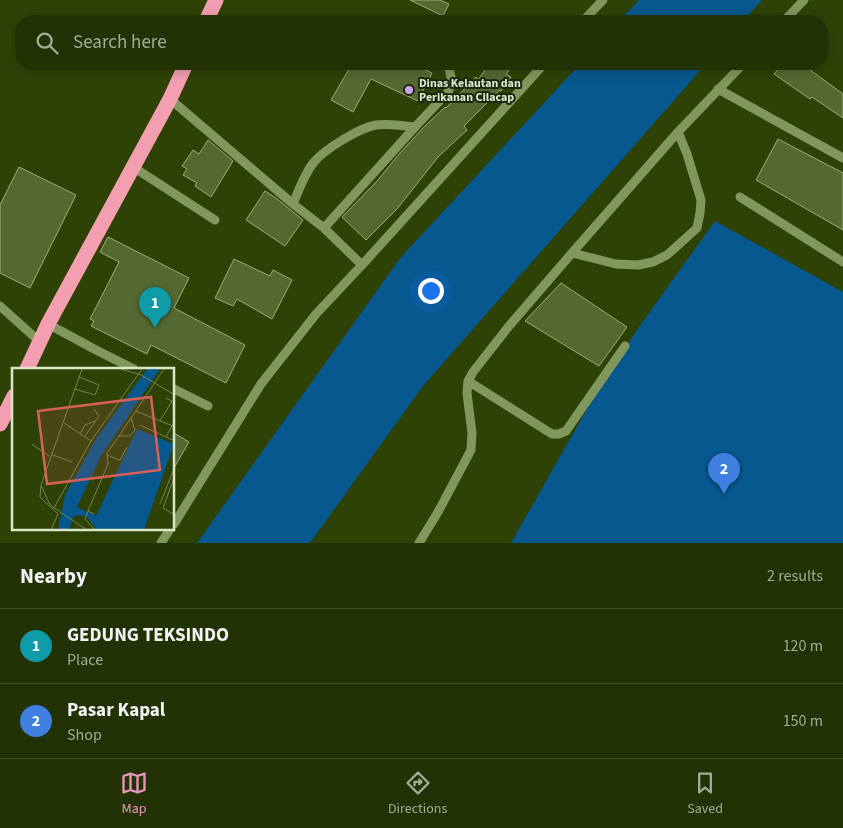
<!DOCTYPE html>
<html lang="en">
<head>
<meta charset="utf-8">
<style>
  :root { --surface:#233204; --page:#2b3a0e; --text:#f1f3f6; --muted:#a3aa9a; --line:#404d26; --accent:#e797bd }
  body { margin:0; font-family:"Source Sans 3",sans-serif; background:var(--page); color:var(--text) }
  .you { position:absolute; left:430px; top:290px; width:18px; height:18px; margin:-12px; border:4px solid #fff; border-radius:50%; background:#1a73e8; box-shadow:0 0 0 8px #1a73e833 }
  .badge { display:grid; place-items:center; width:32px; height:32px; border-radius:50%; background:var(--accent); color:#fff; font-size:16px; font-weight:700 }
  .pin { position:absolute; translate:-50% -41px; filter:drop-shadow(0 1px 2px #0008) }
  .pin::after { content:''; position:absolute; top:26px; width:18px; height:15px; background:inherit; clip-path:polygon(0 0,100% 0,50% 100%) }
  .list { margin:0; padding:0; list-style:none }
  h2 { display:flex; justify-content:space-between; align-items:center; height:65px; margin:0; padding:0 20px; font-size:21px }
  h2 small { font-size:16px; font-weight:400; color:var(--muted) }
  .list li { display:grid; grid-template-columns:32px 1fr auto; gap:15px; align-items:center; box-sizing:border-box; height:75px; padding:0 20px; border-top:1px solid var(--line) }
  .list b { display:block; font-size:19px; white-space:nowrap }
  .list p { margin:0; font-size:16px; white-space:nowrap; color:var(--muted) }
  .list em { font-size:16px; font-style:normal; color:var(--muted) }
  .icon { flex:none; width:28px; height:28px; fill:none; stroke:currentColor; stroke-width:2; stroke-linecap:round; stroke-linejoin:round }
  .map { position:relative; flex:none; width:843px; height:543px; overflow:hidden }
  .search { position:absolute; background:var(--surface); box-shadow:0 2px 12px #0003; left:15px; right:15px; top:15px; height:55px; display:flex; align-items:center; gap:12px; box-sizing:border-box; padding:0 18px; border-radius:20px; color:var(--muted); font-size:19px }
  .sheet { height:215px; background:var(--surface) }
  nav { display:flex; justify-content:space-around; align-items:center; box-sizing:border-box; height:70px; border-top:1px solid var(--line); background:var(--surface); font-size:14px; color:var(--muted) }
  nav a { display:grid; justify-items:center; gap:2px }
  nav .on { color:var(--accent) }
  .map>svg:first-child { display:block }
  .water { fill:#06588e }
  .building { fill:#546931; stroke:#97af74 }
  .lines { fill:none; stroke-linecap:round; stroke-linejoin:round }
  .minor { stroke:#80975d; stroke-width:9 }
  .highway { stroke:#f39fb1; stroke-width:15 }
  .poi-dot { fill:#c9a5ee; stroke:#1d260e; stroke-width:2 }
  .labels { text-anchor:middle; dominant-baseline:central; stroke-width:4; stroke-linejoin:round; paint-order:stroke }
  .poi-label { font-size:12px; font-weight:bold; fill:#dae7c8; stroke:#1d260e; text-anchor:start }
  .inset-road { fill:none; stroke:#738454; stroke-width:1 }
  .view { fill:#d76158; fill-opacity:0.15; stroke:#d76158; stroke-width:2.5 }
  .inset-edge { fill:none; stroke:#dae7c8; stroke-width:2.5 }
</style>
</head>
<body>
<div class="map">
<svg width="843" height="543" viewBox="0 0 843 543">
  <rect width="100%" height="100%" fill="#2f4206"/>
  <path class="water" d="M 639,0 L 762,0 L 743,21 L 619,21 Z
    M 580,64 L 706,64 L 423,386 L 310,543 L 197,543 L 401,257 Z
    M 715,221 L 843,292 L 843,543 L 511,543 L 587,409 L 636,331 Z"/>
  <path class="building" d="M 410,0 L 440,0 L 449,4 L 443,16 Z
    M 352,64 L 413,64 L 432,73 L 418,101 L 371,79 L 353,112 L 331,100 Z
    M 489,64 L 515,64 L 506,74 L 511,77 L 501,91 L 500,90 L 464,126 L 467,130 L 438,157 L 397,209 L 366,240 L 342,217 L 378,180 L 399,154 L 424,127 L 445,107 L 446,108 L 476,77 L 478,80 Z
    M 783,64 L 802,64 L 843,94 L 843,118 L 812,97 L 810,99 L 774,74 Z
    M 778,139 L 843,173 L 843,230 L 756,180 Z
    M 208,140 L 233,161 L 211,197 L 195,186 L 197,183 L 183,175 L 187,169 L 182,166 L 193,150 L 199,154 Z
    M 19,167 L 76,195 L 30,288 L 0,273 L 0,205 Z
    M 265,191 L 276,198 L 303,220 L 285,246 L 246,220 Z
    M 108,237 L 189,278 L 174,308 L 245,345 L 226,383 L 151,345 L 147,354 L 91,326 L 94,321 L 90,319 L 119,262 L 100,252 Z
    M 234,259 L 270,276 L 273,270 L 292,280 L 272,319 L 237,299 L 233,306 L 215,298 Z
    M 561,283 L 627,327 L 599,366 L 525,321 Z
    M 174,433 L 189,442 L 174,468 Z"/>
  <g class="lines">
    <path class="minor" d="M 583,21 L 603,0
      M 784,21 L 804,0
      M 718,89 L 843,158
      M 170,99 L 293,204 L 324,228 L 362,265 L 316,314 L 261,384 L 174,524
      M 133,167 L 215,220
      M 740,197 L 843,262
      M 293,204 C 299,190 304,174 314,162 C 325,149 359,128 376,125 C 388,123 402,126 415,127
      M 324,228 L 415,127 L 448,92 L 452,82 L 449,68 L 445,64
      M 572,253 L 678,132
      M 362,265 L 544,64
      M 0,306 L 40,342
      M 48,324 L 96,350 L 134,369
      M 468,381 L 552,434 L 559,434 L 566,431 L 625,346
      M 174,389 L 208,406
      M 161,543 L 170,529
      M 419,543 L 438,512 L 471,450 L 472,433 L 467,393 L 468,381 L 473,372 L 509,326 L 572,253 L 616,264 L 638,265 L 653,262 L 667,255 L 697,228 L 700,213 L 701,200 L 687,154 L 678,132 L 743,64"/>
    <path class="highway" d="M 206,21 L 216,0
      M 27,369 L 48,324 L 170,99 L 186,64
      M 0,424 L 14,396"/>
  </g>
  <circle class="poi-dot" cx="409" cy="90" r="5"/>
  <g class="labels">
    <g class="poi-label">
      <text x="419" y="83">Dinas Kelautan dan<tspan x="419" dy="14">Perikanan Cilacap</tspan></text>
    </g>
  </g>
  <g transform="translate(12 368)">
    <rect width="162" height="162" fill="#2f4206"/>
    <path d="M 135,1 L 148,1 L 89,88 L 65,139 L 84,148 L 125,61 L 162,76 L 132,162 L 85,162 L 75,149 L 66,147 L 61,149 L 57,162 L 46,162 L 53,127 L 84,71 Z" fill="#06588e"/>
    <path class="inset-road" d="M 70,1 L 29,117 L 38,137 L 75,162M 109,1 L 129,7 L 163,27M 63,21 L 83,27 L 87,17 L 67,9M 124,43 L 163,59M 148,53 L 160,33 L 154,30M 128,57 L 163,73M 68,66 L 73,57 L 83,53M 73,68 L 87,48 L 82,41M 107,68 L 119,50M 154,69 L 163,52M 79,73 L 130,1M 20,76 L 37,88M 41,87 L 60,94M 95,87 L 108,92 L 115,79M 163,107 L 151,140 L 163,147M 29,118 L 28,129 L 46,146 L 39,162M 148,136 L 163,98M 42,140 L 79,73 L 52,55M 76,143 L 73,151 L 83,162M 82,146 L 76,143 L 96,96 L 95,85 L 107,68 L 118,68 L 123,62 L 119,50 L 152,1"/>
    <path class="view" d="M 139,29 L 148,102 L 35,116 L 26,43 Z"/>
    <rect width="162" height="162" class="inset-edge"/>
  </g>
</svg>
<div class="you"></div>
<div class="pin badge" style="left:155px;top:328px;background:#0f9aa8">1</div>
<div class="pin badge" style="left:724px;top:494px;background:#3f7fe0">2</div>
<div class="search"><svg class="icon" aria-label="search" viewBox="0 0 24 24"><circle cx="10" cy="10" r="6"/><path d="M15 15l6 6"/></svg>Search here</div>
</div>
<section class="sheet">
<h2>Nearby<small>2 results</small></h2>
<ul class="list">
<li><span class="badge" style="background:#0f9aa8">1</span><div><b>GEDUNG TEKSINDO</b><p>Place</p></div><em>120 m</em></li>
<li><span class="badge" style="background:#3f7fe0">2</span><div><b>Pasar Kapal</b><p>Shop</p></div><em>150 m</em></li>
</ul>
</section>
<nav>
<a class="on"><svg class="icon" aria-label="map" viewBox="0 0 24 24"><path d="M3 6l6-2 6 2 6-2v14l-6 2-6-2-6 2zM9 4v14M15 6v14"/></svg>Map</a>
<a><svg class="icon" aria-label="directions" viewBox="0 0 24 24"><path d="M12 3l9 9-9 9-9-9zM9 14v-3h6M13 9l2 2-2 2"/></svg>Directions</a>
<a><svg class="icon" aria-label="saved" viewBox="0 0 24 24"><path d="M7 4h10v16l-5-4-5 4z"/></svg>Saved</a>
</nav>
</body>
</html>
